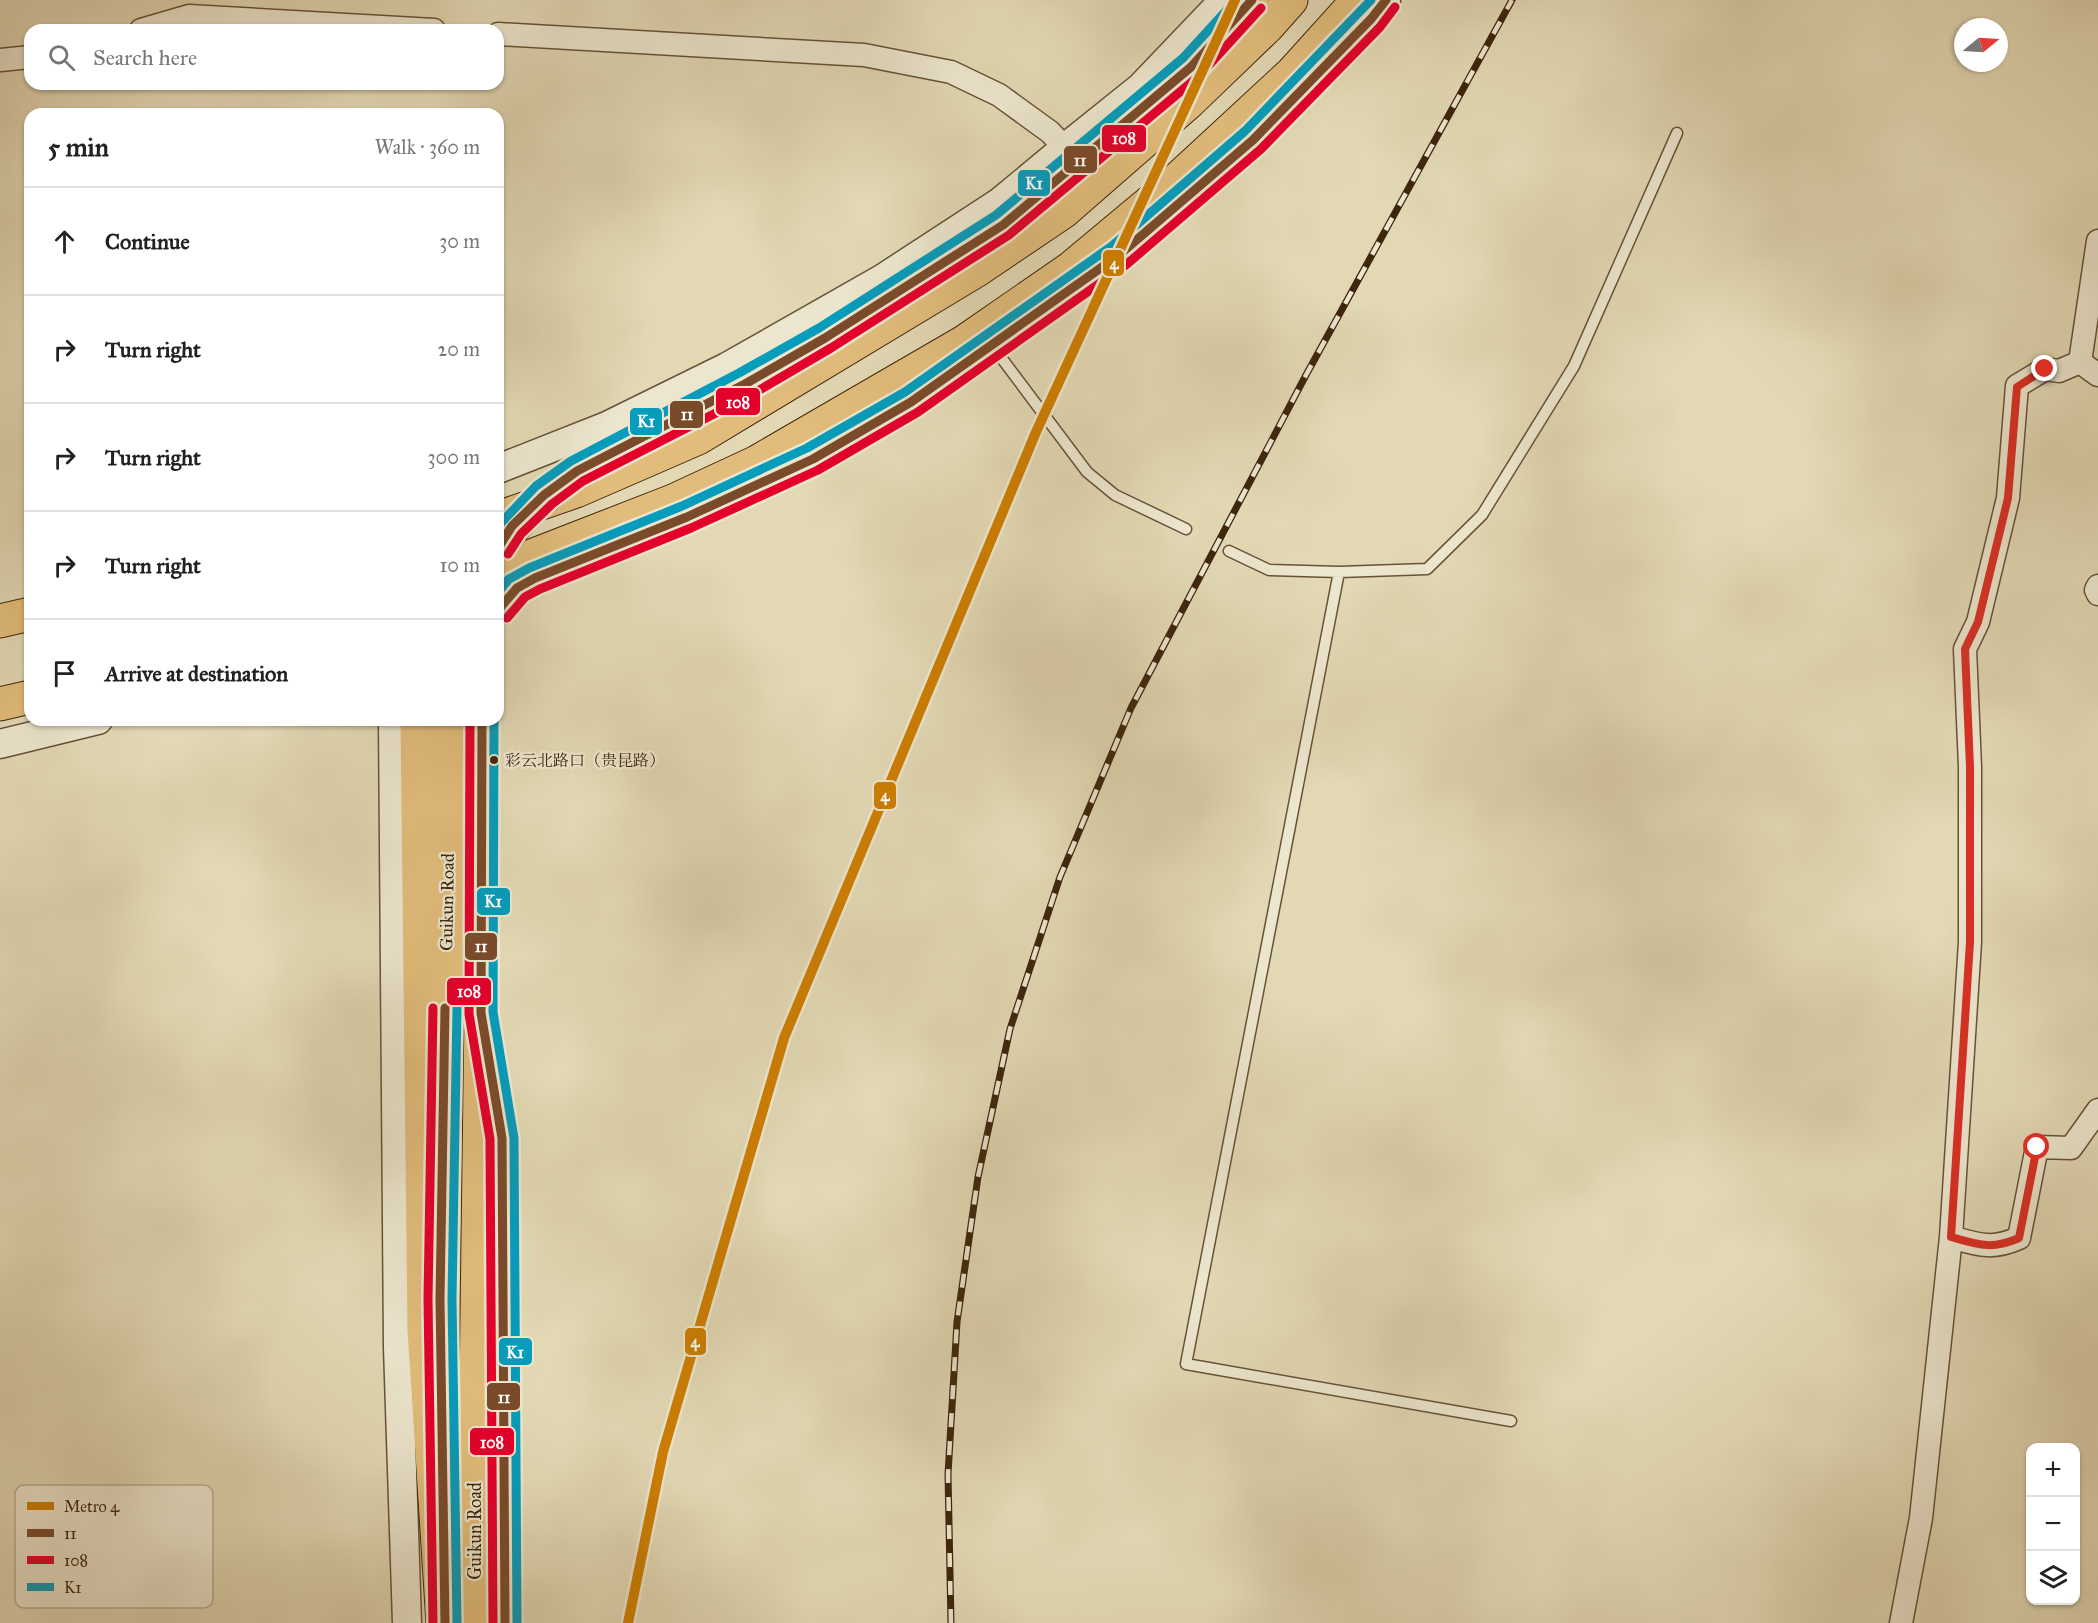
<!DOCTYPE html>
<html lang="en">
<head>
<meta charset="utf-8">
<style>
  :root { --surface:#fff; --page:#f2f2f2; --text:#222; --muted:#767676; --line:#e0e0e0 }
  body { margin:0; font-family:"IM FELL Great Primer","Noto Serif SC",serif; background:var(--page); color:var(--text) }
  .controls { position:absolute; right:18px; bottom:18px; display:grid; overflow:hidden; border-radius:12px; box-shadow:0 2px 4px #0004 }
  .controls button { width:54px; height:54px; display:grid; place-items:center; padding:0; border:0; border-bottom:2px solid var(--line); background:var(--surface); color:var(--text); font:30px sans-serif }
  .compass { position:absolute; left:1954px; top:18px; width:54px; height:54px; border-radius:50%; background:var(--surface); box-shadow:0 2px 4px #0004; rotate:72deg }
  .stop { position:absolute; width:18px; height:18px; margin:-14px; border:4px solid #d93025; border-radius:50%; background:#fff }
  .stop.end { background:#d93025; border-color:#fff; box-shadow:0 2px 6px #0008 }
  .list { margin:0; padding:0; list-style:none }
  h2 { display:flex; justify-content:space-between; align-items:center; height:78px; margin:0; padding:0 24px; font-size:26px }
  h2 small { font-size:20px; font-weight:400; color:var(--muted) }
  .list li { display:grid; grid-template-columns:39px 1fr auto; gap:18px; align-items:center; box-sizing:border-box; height:108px; padding:0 24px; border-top:2px solid var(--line) }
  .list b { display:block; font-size:22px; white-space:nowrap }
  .list em { font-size:20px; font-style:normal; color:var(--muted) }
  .icon { flex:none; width:33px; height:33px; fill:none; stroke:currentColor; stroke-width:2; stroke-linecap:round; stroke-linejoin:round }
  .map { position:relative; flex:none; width:2098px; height:1623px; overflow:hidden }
  .search { position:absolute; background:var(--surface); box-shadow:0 2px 4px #0004; left:24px; top:24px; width:480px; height:66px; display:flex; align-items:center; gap:15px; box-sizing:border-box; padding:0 21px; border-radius:18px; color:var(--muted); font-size:22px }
  .panel { position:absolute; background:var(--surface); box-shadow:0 2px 4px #0004; left:24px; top:108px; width:480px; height:618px; border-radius:18px }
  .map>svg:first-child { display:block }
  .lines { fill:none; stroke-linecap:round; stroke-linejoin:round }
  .service-casing { stroke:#675236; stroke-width:13 }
  .minor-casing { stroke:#675236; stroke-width:25 }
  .tertiary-casing { stroke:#675236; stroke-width:31 }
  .trunk-casing { stroke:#3e250c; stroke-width:35 }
  .service { stroke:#ece6ce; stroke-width:10 }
  .minor { stroke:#ece6ce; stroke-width:22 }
  .tertiary { stroke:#ece6ce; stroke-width:28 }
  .trunk { stroke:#e1bc7a; stroke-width:33 }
  .rail-casing { stroke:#3e250c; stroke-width:7 }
  .rail { stroke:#ece6ce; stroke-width:4.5; stroke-dasharray:14; stroke-linecap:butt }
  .trunk-bridge-casing { stroke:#3e250c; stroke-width:35; stroke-linecap:butt }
  .trunk-bridge { stroke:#e1bc7a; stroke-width:33 }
  .bus-1-casing { stroke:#ece6ce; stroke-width:14 }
  .bus-2-casing { stroke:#ece6ce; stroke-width:14 }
  .bus-3-casing { stroke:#ece6ce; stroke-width:14 }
  .bus-1 { stroke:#7a4b2a; stroke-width:9 }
  .bus-2 { stroke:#e4002b; stroke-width:9 }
  .bus-3 { stroke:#069cbb; stroke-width:9 }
  .metro-1-casing { stroke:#ece6ce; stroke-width:15 }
  .metro-1 { stroke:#cd7e01; stroke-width:10 }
  .route { stroke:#d93025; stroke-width:8 }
  .bus-dot { fill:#3e250c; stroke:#ece6ce; stroke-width:2 }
  .labels { text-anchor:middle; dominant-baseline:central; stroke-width:4.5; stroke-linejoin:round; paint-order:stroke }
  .bus-label { font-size:16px; fill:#3e250c; stroke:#ece6ce; text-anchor:start }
  .street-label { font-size:18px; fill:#3e250c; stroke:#ece6ce }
  .key { fill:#ece6ce; stroke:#b8ac94; stroke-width:1.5 }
  .key-label { font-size:16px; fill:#3e250c }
  .line-badge { stroke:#ece6ce; stroke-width:2 }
  .badge-label { font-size:16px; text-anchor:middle; font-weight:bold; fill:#fff }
</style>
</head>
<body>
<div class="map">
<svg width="2098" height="1623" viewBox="0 0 2098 1623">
  <rect width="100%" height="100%" fill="#e2d8b4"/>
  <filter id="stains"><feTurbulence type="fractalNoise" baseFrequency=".00333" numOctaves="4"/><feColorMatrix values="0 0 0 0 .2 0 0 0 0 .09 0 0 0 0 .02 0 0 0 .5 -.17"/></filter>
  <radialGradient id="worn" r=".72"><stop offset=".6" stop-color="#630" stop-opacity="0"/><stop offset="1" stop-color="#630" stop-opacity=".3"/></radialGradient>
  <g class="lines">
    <g class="service-casing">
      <path id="service" d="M 994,348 L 1087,472 L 1115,495 L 1186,529
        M 1229,551 L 1269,570 L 1339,572 L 1427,569 L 1482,515 L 1574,366 L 1677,133
        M 1339,572 L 1186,1364 L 1511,1421"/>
    </g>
    <g class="minor-casing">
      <path id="minor" d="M 141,30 L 189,16 L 434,30
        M 498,34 L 864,55 L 951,72 L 999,95 L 1050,132 L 1065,148
        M 0,60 L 30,57
        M 2080,362 L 2098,375
        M 2098,586 L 2096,590 L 2098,594
        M 1951,1237 C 1979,1245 1992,1250 2019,1238 L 2037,1147 L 2071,1148 L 2098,1110
        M 1901,1623 L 1921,1518 L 1951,1237 L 1970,942 L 1970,767 L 1965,649 L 1978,622 L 2008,498 L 2017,386 L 2045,369 L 2059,371 L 2080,362 L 2098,241"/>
    </g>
    <g class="tertiary-casing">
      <path id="tertiary" d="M 498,469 L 607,426 L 727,367 L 882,279 L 1000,202 L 1065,148 L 1141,87 L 1224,0
        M 498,610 L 517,588 L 535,578 L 687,517 L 813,459 L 911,402 L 1005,338 L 1119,255 L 1253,140 L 1371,19 L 1386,0
        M 393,720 L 398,1347 L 407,1623
        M 0,744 L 98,720
        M 490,1065 L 502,1138 L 505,1623"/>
    </g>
    <g class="trunk-casing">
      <path id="trunk" d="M 971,246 L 1003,225 L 1191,67 L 1252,0
        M 602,458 L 774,367
        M 498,518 L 576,491 L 698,438 L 977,270 L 1063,212 L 1189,102 L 1267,27 L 1291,0
        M 498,569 L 673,501 L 757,462 L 964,342 L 1071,268 L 1173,183 L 1292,73 L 1358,0
        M 0,621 L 30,614
        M 0,704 L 30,697
        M 417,720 L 424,1329 L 443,1623
        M 444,1078 L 450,720
        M 476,1623 L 474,1541 L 481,1013 L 482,720"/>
    </g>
    <use href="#service" class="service"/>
    <use href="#minor" class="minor"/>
    <use href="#tertiary" class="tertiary"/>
    <use href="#trunk" class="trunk"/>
    <g class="rail-casing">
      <path id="rail" d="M 951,1623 L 948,1474 L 957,1322 L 978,1177 L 1010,1029 L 1060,877 L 1131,708 L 1306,375 L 1512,0"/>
    </g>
    <use href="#rail" class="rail"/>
    <g class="trunk-bridge-casing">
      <path id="trunk-bridge" d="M 498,548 C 519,516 546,494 577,471"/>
    </g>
    <use href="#trunk-bridge" class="trunk-bridge"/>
    <g class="bus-1-casing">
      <path id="bus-1" d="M 498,548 L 512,526 L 544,495 L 577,471 L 745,384 L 825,338 L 1003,225 L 1191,67 L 1252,0
        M 498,610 L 517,588 L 535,578 L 687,517 L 813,459 L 911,402 L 1119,255 L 1253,140 L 1371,19 L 1386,0
        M 482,720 L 481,1013 L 502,1138 L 505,1623
        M 445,1008 L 440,1299 L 445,1623"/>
    </g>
    <g class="bus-2-casing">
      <path id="bus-2" d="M 508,554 L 521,534 L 552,504 L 583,481 L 751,395 L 831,348 L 1009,235 L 1199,76 L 1261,8
        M 507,618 L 525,597 L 540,589 L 691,528 L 818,470 L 918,412 L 1127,264 L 1261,149 L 1380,27 L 1395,7
        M 470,720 L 469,1014 L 490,1139 L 493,1623
        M 433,1623 L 428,1299 L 433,1008"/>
    </g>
    <g class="bus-3-casing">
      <path id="bus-3" d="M 498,526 L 536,486 L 571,461 L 739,373 L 819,328 L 996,215 L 1183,58 L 1236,0
        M 498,592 L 509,579 L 529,568 L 682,506 L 807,448 L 905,392 L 1112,246 L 1245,131 L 1371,0
        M 494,720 L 493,1012 L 514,1138 L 517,1623
        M 457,1008 L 452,1299 L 457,1623"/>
    </g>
    <use href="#bus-1" class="bus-1"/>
    <use href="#bus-2" class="bus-2"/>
    <use href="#bus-3" class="bus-3"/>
    <g class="metro-1-casing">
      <path id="metro-1" d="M 628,1623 L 663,1452 L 784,1038 L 1036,432 L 1235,0"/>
    </g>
    <use href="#metro-1" class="metro-1"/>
  </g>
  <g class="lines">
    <path class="route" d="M 2037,1147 L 2019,1238 C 1992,1250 1979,1245 1951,1237 L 1970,942 L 1970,767 L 1965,649 L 1978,622 L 2008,498 L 2017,387 L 2045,369"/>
  </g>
  <circle class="bus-dot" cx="494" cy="760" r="5"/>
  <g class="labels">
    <g class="bus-label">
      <text x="505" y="760">彩云北路口（贵昆路）</text>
    </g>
    <g class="street-label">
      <text transform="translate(447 902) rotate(-89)">Guikun Road</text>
      <text transform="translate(475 1531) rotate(-90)">Guikun Road</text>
    </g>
  </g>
  <rect x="15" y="1485" width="198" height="123" rx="9" class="key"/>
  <rect x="27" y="1502" width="27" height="8" fill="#cd7e01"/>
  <rect x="27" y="1529" width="27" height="8" fill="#7a4b2a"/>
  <rect x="27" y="1556" width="27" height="8" fill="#e4002b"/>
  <rect x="27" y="1583" width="27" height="8" fill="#069cbb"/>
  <g class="key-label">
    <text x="64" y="1512">Metro 4</text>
    <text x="64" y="1539">11</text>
    <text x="64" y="1566">108</text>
    <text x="64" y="1593">K1</text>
  </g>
  <g class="line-badge">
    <rect x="1101" y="124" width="46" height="29" rx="6" fill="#e4002b"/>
    <rect x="1063" y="145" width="35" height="29" rx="6" fill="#7a4b2a"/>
    <rect x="1017" y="169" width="34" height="28" rx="6" fill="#069cbb"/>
    <rect x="1102" y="249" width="23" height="28" rx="6" fill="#cd7e01"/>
    <rect x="715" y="387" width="46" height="29" rx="6" fill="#e4002b"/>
    <rect x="669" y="400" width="35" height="29" rx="6" fill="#7a4b2a"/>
    <rect x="629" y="407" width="34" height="29" rx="6" fill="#069cbb"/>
    <rect x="873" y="781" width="24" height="29" rx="6" fill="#cd7e01"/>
    <rect x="476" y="887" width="35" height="29" rx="6" fill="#069cbb"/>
    <rect x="464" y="932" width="34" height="29" rx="6" fill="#7a4b2a"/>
    <rect x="446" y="977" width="46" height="29" rx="6" fill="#e4002b"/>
    <rect x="684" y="1327" width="23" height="29" rx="6" fill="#cd7e01"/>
    <rect x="498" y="1337" width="35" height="29" rx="6" fill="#069cbb"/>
    <rect x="486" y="1382" width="35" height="29" rx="6" fill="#7a4b2a"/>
    <rect x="469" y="1427" width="46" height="29" rx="6" fill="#e4002b"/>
  </g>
  <g class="badge-label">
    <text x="1124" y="144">108</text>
    <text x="1080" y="166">11</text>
    <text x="1034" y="189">K1</text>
    <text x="1114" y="269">4</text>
    <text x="738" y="408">108</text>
    <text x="687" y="420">11</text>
    <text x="646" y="427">K1</text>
    <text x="885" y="801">4</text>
    <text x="493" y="907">K1</text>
    <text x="481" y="952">11</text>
    <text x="469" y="997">108</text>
    <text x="695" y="1347">4</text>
    <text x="515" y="1358">K1</text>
    <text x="504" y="1403">11</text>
    <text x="492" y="1448">108</text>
  </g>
  <rect width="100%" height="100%" filter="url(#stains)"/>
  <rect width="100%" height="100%" fill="url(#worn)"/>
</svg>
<div class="controls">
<button>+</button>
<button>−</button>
<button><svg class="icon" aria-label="layers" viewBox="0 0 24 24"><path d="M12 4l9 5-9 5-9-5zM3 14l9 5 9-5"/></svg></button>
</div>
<svg class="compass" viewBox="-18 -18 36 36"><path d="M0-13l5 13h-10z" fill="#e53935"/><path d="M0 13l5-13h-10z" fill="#767676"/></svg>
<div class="stop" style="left:2037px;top:1147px"></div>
<div class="stop end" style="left:2045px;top:369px"></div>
<div class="search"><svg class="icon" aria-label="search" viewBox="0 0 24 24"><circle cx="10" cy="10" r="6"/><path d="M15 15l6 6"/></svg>Search here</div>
<section class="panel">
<h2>5 min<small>Walk · 360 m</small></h2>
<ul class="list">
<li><svg class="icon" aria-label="ahead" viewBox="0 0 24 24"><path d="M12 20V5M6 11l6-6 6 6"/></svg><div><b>Continue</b></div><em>30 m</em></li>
<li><svg class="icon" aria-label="right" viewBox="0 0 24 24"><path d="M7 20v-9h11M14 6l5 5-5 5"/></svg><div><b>Turn right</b></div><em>20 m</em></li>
<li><svg class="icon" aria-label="right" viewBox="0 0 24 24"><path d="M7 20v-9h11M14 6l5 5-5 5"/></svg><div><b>Turn right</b></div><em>300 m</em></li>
<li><svg class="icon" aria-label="right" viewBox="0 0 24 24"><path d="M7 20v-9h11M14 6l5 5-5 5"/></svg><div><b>Turn right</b></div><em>10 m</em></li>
<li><svg class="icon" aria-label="arrive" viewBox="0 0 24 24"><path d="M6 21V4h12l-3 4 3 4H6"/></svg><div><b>Arrive at destination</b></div></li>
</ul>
</section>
</div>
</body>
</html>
